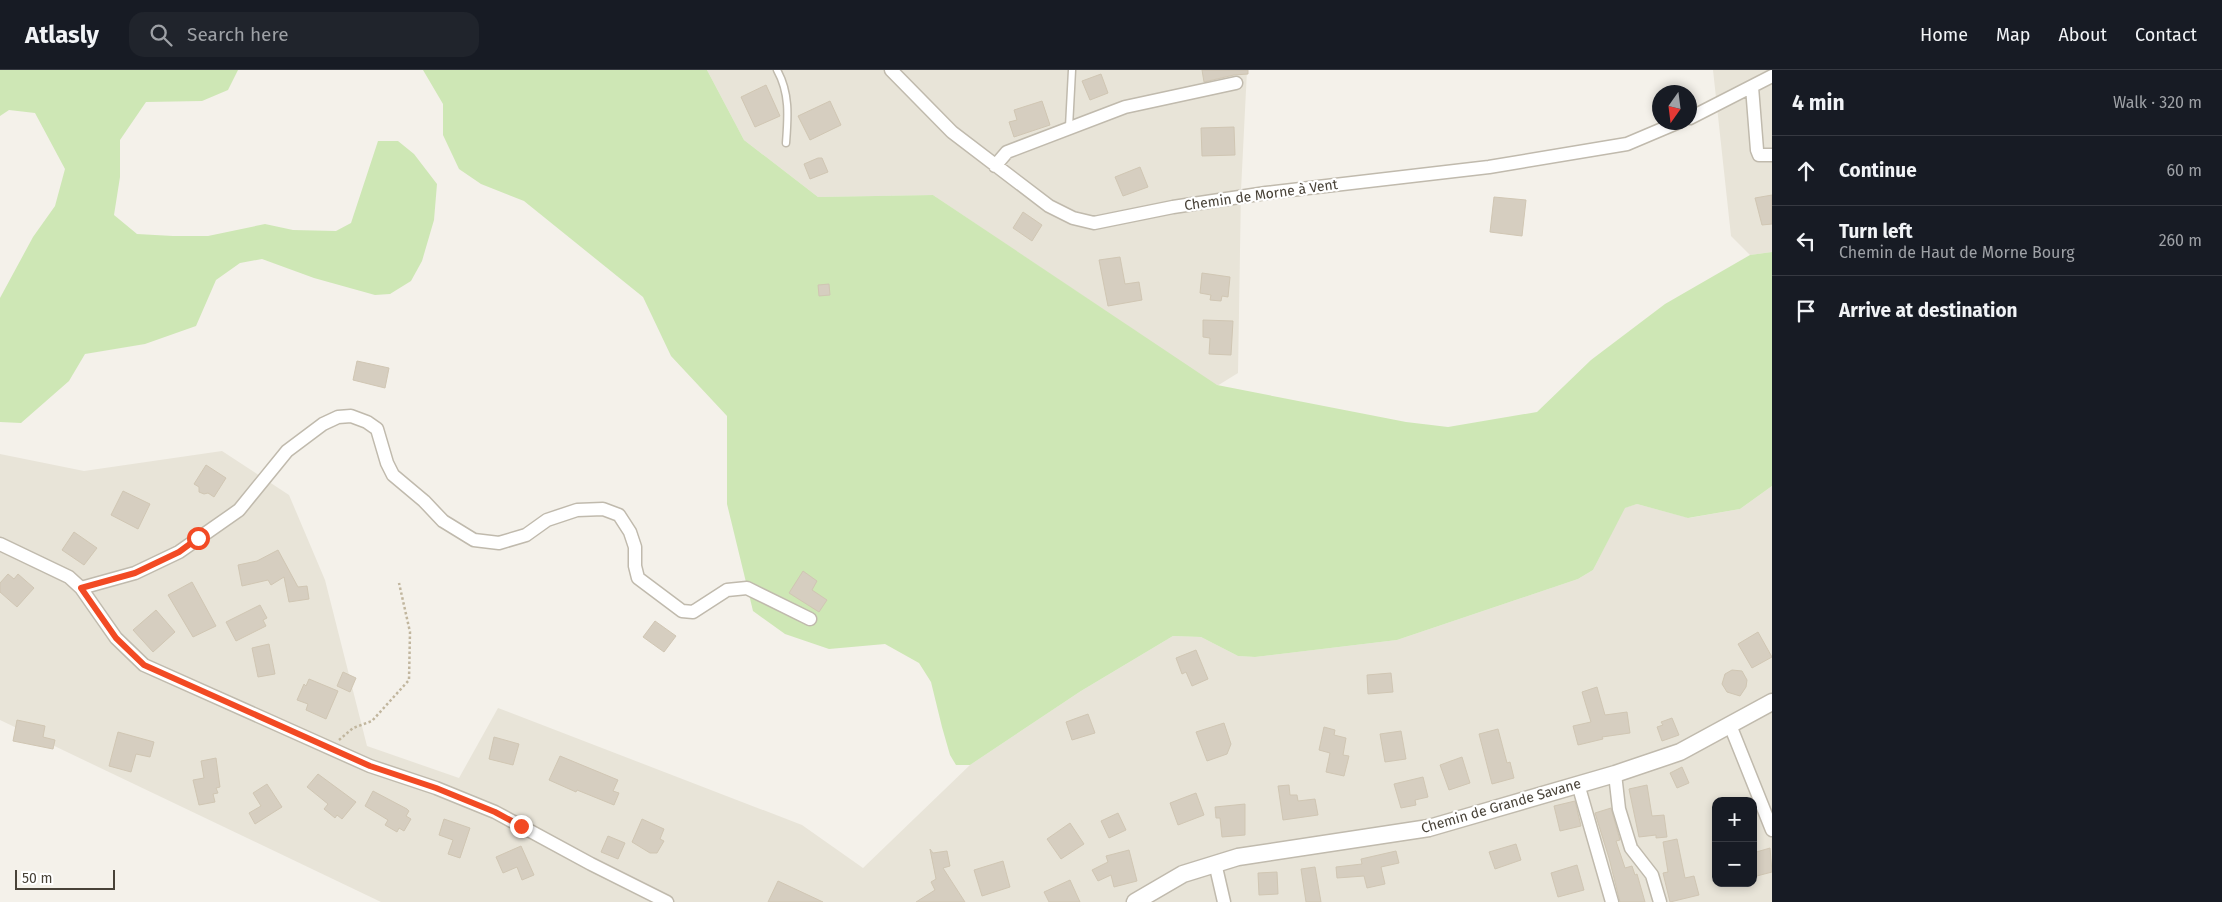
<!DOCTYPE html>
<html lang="en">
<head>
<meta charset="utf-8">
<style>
  :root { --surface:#171b24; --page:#20242c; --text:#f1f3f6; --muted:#9ea1a6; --line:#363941 }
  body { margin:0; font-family:"Fira Sans",sans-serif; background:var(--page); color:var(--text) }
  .controls { position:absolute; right:15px; bottom:15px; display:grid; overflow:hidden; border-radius:10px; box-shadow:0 2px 8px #0003 }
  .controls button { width:45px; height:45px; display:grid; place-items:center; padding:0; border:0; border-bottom:1px solid var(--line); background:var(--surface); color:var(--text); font:25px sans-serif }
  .compass { position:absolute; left:1652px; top:15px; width:45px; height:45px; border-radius:50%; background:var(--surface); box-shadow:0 2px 8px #0003; rotate:194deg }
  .scale { position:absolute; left:15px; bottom:12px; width:100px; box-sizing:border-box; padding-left:5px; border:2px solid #484238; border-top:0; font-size:14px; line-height:18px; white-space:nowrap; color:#484238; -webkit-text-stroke:4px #fff; paint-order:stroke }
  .stop { position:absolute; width:15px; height:15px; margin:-11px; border:4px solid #f24a24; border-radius:50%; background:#fff }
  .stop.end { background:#f24a24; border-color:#fff; box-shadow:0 1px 5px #0008 }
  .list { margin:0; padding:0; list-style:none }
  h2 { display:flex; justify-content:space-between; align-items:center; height:65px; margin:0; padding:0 20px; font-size:21px }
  h2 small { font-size:16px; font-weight:400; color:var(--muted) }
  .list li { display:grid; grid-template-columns:32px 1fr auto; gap:15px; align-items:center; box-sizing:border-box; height:70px; padding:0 20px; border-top:1px solid var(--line) }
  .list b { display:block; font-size:19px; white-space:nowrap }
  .list p { margin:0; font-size:16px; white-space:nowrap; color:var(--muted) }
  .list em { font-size:16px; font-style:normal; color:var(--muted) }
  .icon { flex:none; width:28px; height:28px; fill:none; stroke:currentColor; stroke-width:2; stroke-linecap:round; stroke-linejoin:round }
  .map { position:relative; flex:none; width:1772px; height:832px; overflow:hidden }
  header { display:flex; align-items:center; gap:30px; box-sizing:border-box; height:70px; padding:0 25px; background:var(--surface); border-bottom:1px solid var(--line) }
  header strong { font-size:24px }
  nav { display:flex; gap:28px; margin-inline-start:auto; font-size:18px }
  .search { width:350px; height:45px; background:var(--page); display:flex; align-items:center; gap:12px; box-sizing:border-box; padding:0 18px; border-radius:15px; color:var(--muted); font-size:19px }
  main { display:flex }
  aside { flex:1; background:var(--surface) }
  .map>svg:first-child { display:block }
  .residential { fill:#e8e4d8; fill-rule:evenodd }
  .green { fill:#cee7b5 }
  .building { fill:#d6cec0; stroke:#d0c6b3 }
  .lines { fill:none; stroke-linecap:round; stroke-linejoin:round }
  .service-casing { stroke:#c0baad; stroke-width:9 }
  .minor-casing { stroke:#c0baad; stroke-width:15 }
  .tertiary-casing { stroke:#c0baad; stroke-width:19 }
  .path { stroke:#c1b69e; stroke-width:2.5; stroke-dasharray:2.5 2.5; stroke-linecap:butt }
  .service { stroke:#fff; stroke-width:6 }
  .minor { stroke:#fff; stroke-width:12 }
  .tertiary { stroke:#fff; stroke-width:16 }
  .route { stroke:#f24a24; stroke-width:6 }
  .labels { text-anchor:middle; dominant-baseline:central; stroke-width:4.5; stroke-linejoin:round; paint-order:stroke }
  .street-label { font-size:14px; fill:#484238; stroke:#fff }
</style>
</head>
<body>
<header>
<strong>Atlasly</strong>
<div class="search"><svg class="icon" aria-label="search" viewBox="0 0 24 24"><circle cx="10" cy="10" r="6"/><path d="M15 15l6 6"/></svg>Search here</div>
<nav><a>Home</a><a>Map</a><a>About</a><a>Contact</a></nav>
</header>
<main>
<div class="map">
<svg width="1772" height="832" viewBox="0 0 1772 832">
  <rect width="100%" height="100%" fill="#f4f1ea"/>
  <path class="residential" d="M 707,0 L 1247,0 L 1241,120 L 1238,303 L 1217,316 L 933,125 L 818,127 L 744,70 Z
    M 1713,0 L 1772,0 L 1772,182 L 1750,185 L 1731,166 Z
    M 222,381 L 289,425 L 325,510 L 367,676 L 459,708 L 498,638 L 802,755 L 863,798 L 970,695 L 1081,621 L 1173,566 L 1201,567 L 1238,586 L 1255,587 L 1397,570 L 1578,509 L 1593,500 L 1624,438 L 1637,434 L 1689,448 L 1740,439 L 1772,416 L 1772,832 L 381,832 L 0,650 L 0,384 L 84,401 ZM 1716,731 L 1753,731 L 1753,813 L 1716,813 Z"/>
  <path class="green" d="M 0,0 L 238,0 L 228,20 L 202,31 L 146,32 L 120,70 L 120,107 L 114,145 L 137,164 L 173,166 L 208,166 L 265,154 L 293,160 L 336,161 L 351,153 L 378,71 L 398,71 L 414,84 L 437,114 L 434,150 L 422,191 L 411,211 L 390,224 L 375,225 L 314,208 L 262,189 L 240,193 L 216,210 L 196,256 L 145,274 L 85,284 L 69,311 L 21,353 L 0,352 L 0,228 L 33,167 L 55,136 L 65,99 L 35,43 L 9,40 L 0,46 Z
    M 423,0 L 707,0 L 744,70 L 818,127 L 933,125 L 1217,315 L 1406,352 L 1448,357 L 1537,342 L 1591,290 L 1665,234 L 1750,185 L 1772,182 L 1772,416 L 1740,439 L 1688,448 L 1637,434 L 1625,438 L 1593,500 L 1578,509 L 1397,570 L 1255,587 L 1238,586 L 1201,567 L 1173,566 L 1081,621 L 970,695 L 956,695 L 950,685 L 942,657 L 931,612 L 919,593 L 885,574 L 829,579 L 785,564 L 753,541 L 727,434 L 727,346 L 671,286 L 643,227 L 524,131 L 481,114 L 459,99 L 443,65 L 443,34 Z"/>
  <path class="building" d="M 1202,0 L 1248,0 L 1248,4 L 1234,5 L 1204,12 Z
    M 1101,4 L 1108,23 L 1090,30 L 1082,11 Z
    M 766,15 L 780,46 L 755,57 L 741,27 Z
    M 830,31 L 841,55 L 810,70 L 798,46 Z
    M 1042,31 L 1050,55 L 1014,67 L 1009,52 L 1017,50 L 1014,40 Z
    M 1234,57 L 1235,85 L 1202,86 L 1201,58 Z
    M 818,88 L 822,88 L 828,102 L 810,109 L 804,94 Z
    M 1140,97 L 1148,117 L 1123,126 L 1115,107 Z
    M 1772,125 L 1772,154 L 1762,155 L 1755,128 Z
    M 1494,127 L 1526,130 L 1522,166 L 1490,162 Z
    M 1023,142 L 1042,155 L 1032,171 L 1013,158 Z
    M 1120,187 L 1125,214 L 1139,212 L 1142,230 L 1108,236 L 1099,190 Z
    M 1202,203 L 1230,207 L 1228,227 L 1222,226 L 1221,231 L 1210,230 L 1211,225 L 1200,223 Z
    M 829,214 L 830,225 L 819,226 L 818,215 Z
    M 1203,250 L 1233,251 L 1231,285 L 1209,284 L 1210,268 L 1203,267 Z
    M 357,291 L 389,298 L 385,318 L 353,310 Z
    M 206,395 L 226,408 L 214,427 L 208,423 L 204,424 L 199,422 L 199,417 L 194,414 Z
    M 123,421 L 150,434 L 138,459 L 111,445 Z
    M 74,462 L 97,478 L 84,495 L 62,480 Z
    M 278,480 L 298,517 L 307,516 L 309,529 L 289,532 L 284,507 L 271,515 L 268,510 L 242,516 L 238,495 L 257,491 Z
    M 803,501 L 817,511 L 812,520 L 827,530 L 819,542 L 789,523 Z
    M 8,504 L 14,509 L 18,504 L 34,518 L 17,537 L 0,522 L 0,513 Z
    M 192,512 L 216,556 L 193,567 L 168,525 Z
    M 260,535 L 267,548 L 263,550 L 266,556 L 236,571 L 226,552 Z
    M 156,540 L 175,562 L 153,582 L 133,560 Z
    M 655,551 L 676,566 L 664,582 L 643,567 Z
    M 1758,562 L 1772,587 L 1752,598 L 1738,574 Z
    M 269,574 L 275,604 L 258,607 L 252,578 Z
    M 1196,580 L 1208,609 L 1192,616 L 1186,602 L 1182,604 L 1176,588 Z
    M 1732,600 L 1742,601 L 1747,610 L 1746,617 L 1740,626 L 1727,622 L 1722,614 L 1725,604 Z
    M 343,602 L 356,608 L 350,622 L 337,616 Z
    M 1391,603 L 1393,622 L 1368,624 L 1367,605 Z
    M 309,609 L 338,621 L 326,649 L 306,640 L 308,634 L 297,630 L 304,614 L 306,616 Z
    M 1597,617 L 1605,645 L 1627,642 L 1630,663 L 1602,667 L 1603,669 L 1578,675 L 1573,656 L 1591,652 L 1582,622 Z
    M 1088,644 L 1095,663 L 1072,670 L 1066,652 Z
    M 1672,648 L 1679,665 L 1662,671 L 1657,657 L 1663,655 L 1661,652 Z
    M 17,650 L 45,656 L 43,667 L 55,670 L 53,679 L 13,671 Z
    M 1224,653 L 1231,674 L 1227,684 L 1207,691 L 1196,662 Z
    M 1324,657 L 1335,660 L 1334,665 L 1346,668 L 1343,685 L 1349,686 L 1344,706 L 1326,702 L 1330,683 L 1319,680 Z
    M 1498,659 L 1507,693 L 1510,692 L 1514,708 L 1492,714 L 1479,664 Z
    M 1401,661 L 1406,689 L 1385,692 L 1380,664 Z
    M 118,662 L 154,672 L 150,687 L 136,684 L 131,702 L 109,696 Z
    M 494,667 L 519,674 L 513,695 L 489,689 Z
    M 560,686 L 618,710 L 613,721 L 619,723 L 614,735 L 577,720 L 576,722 L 549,710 Z
    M 1462,687 L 1470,713 L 1449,720 L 1440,695 Z
    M 216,688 L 220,717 L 216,718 L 218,723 L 213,724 L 215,732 L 199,735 L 193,710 L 204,708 L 201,691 Z
    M 1682,697 L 1689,713 L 1677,718 L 1670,703 Z
    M 318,704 L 356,732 L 342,749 L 337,745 L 335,748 L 324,739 L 328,734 L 307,717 Z
    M 1423,707 L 1428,727 L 1415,730 L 1416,735 L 1401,738 L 1394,714 Z
    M 267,714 L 282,737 L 255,754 L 249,743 L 261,736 L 253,723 Z
    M 1289,715 L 1290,725 L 1297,725 L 1298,731 L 1315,729 L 1318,745 L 1283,750 L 1278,716 Z
    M 1647,715 L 1652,746 L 1664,745 L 1667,767 L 1656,768 L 1656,765 L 1639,767 L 1629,719 Z
    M 373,721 L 407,739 L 409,741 L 406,746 L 411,749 L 404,761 L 399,758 L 397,762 L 385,755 L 388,750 L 365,736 Z
    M 1196,723 L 1204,745 L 1178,755 L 1170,733 Z
    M 1575,731 L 1581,756 L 1560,761 L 1554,736 Z
    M 1245,734 L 1245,765 L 1222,767 L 1220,748 L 1216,748 L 1215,737 Z
    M 1611,738 L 1620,770 L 1616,771 L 1625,798 L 1632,796 L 1635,805 L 1637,804 L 1645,832 L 1620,832 L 1609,788 L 1595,743 Z
    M 1118,743 L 1126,760 L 1109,768 L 1101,751 Z
    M 444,749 L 470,758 L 460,788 L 448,784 L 453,770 L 439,765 Z
    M 642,749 L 664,759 L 660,769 L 664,771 L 657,783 L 650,783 L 632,772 Z
    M 1070,753 L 1084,774 L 1061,789 L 1047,769 Z
    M 608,766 L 625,773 L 618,789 L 601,782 Z
    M 1677,769 L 1685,808 L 1694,806 L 1699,825 L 1670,832 L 1663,803 L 1668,802 L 1663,772 Z
    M 1516,774 L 1521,790 L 1495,799 L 1489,782 Z
    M 521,776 L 534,805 L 522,810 L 517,797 L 503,803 L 496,787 Z
    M 1770,778 L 1772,802 L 1753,807 L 1753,783 Z
    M 930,779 L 933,783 L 947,781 L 950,796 L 943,798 L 965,832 L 916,832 L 935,820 L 931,812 L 936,809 Z
    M 1129,780 L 1137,811 L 1114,817 L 1111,805 L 1098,811 L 1092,800 L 1108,792 L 1106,786 Z
    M 1396,781 L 1399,793 L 1381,797 L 1385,814 L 1367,818 L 1364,806 L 1337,808 L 1336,797 L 1362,794 L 1361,789 Z
    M 1003,791 L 1010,817 L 982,826 L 974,800 Z
    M 1577,795 L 1584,820 L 1558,827 L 1551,803 Z
    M 1315,797 L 1321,832 L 1306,832 L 1301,799 Z
    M 1277,802 L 1278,824 L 1259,825 L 1258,803 Z
    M 1070,810 L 1080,832 L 1049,832 L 1044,822 Z
    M 778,811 L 823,832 L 768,832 Z"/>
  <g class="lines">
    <g class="service-casing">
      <path id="service" d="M 777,0 C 790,23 788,47 786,73
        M 1069,57 L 1072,0"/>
    </g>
    <g class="minor-casing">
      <path id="minor" d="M 891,0 L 952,62 L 1049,136 L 1073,148 L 1094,153 L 1173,137 L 1266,123 L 1489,97 L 1627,74 L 1679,52
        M 1752,17 L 1757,80 L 1759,85 L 1772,85
        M 1690,48 L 1772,6
        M 995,96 L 1007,82 L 1125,37 L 1236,13
        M 0,474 L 69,507 L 81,518 L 116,568 L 144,595 L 370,696 L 436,718 L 495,742 L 591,794 L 667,832
        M 81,518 L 135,503 L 179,482 L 239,440 L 287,381 L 323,354 L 338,347 L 351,346 L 367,352 L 377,359 L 387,393 L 393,405 L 424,431 L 443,451 L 474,470 L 499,473 L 526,465 L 547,450 L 577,440 L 603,439 L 619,445 L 630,462 L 635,477 L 635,496 L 638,508 L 682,541 L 693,542 L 727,520 L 747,518 L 810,549
        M 1730,655 L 1772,760
        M 1615,704 L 1619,739 L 1631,778 L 1652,805 L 1660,832
        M 1578,714 L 1612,832
        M 1215,793 L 1224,832"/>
    </g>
    <g class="tertiary-casing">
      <path id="tertiary" d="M 1135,832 L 1183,804 L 1238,787 L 1429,758 L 1615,704 L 1680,682 L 1772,632"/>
    </g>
    <path class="path" d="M 339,670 L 353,658 L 372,651 L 409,610 L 410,562 L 399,513"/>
    <use href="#service" class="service"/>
    <use href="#minor" class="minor"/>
    <use href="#tertiary" class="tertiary"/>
  </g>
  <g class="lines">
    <path class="route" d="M 198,468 L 179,482 L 135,503 L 81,518 L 116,568 L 144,595 L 370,696 L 436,718 L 495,742 L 521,756"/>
  </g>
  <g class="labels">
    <g class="street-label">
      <text transform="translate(1261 125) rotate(-8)">Chemin de Morne à Vent</text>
      <text transform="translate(1501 736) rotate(-16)">Chemin de Grande Savane</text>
    </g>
  </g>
</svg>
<div class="controls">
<button>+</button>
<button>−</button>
</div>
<svg class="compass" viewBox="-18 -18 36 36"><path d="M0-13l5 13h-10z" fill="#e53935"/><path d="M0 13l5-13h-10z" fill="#9ea1a6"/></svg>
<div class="scale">50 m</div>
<div class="stop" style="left:198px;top:468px"></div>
<div class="stop end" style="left:521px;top:756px"></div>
</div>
<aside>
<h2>4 min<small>Walk · 320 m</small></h2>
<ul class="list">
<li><svg class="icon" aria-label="ahead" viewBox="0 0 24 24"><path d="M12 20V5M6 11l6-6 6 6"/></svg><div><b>Continue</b></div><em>60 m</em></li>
<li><svg class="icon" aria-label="left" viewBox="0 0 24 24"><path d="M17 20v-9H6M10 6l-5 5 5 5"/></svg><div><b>Turn left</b><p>Chemin de Haut de Morne Bourg</p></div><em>260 m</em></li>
<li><svg class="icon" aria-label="arrive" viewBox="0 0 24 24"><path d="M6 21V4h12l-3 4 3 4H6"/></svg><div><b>Arrive at destination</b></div></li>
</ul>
</aside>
</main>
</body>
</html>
